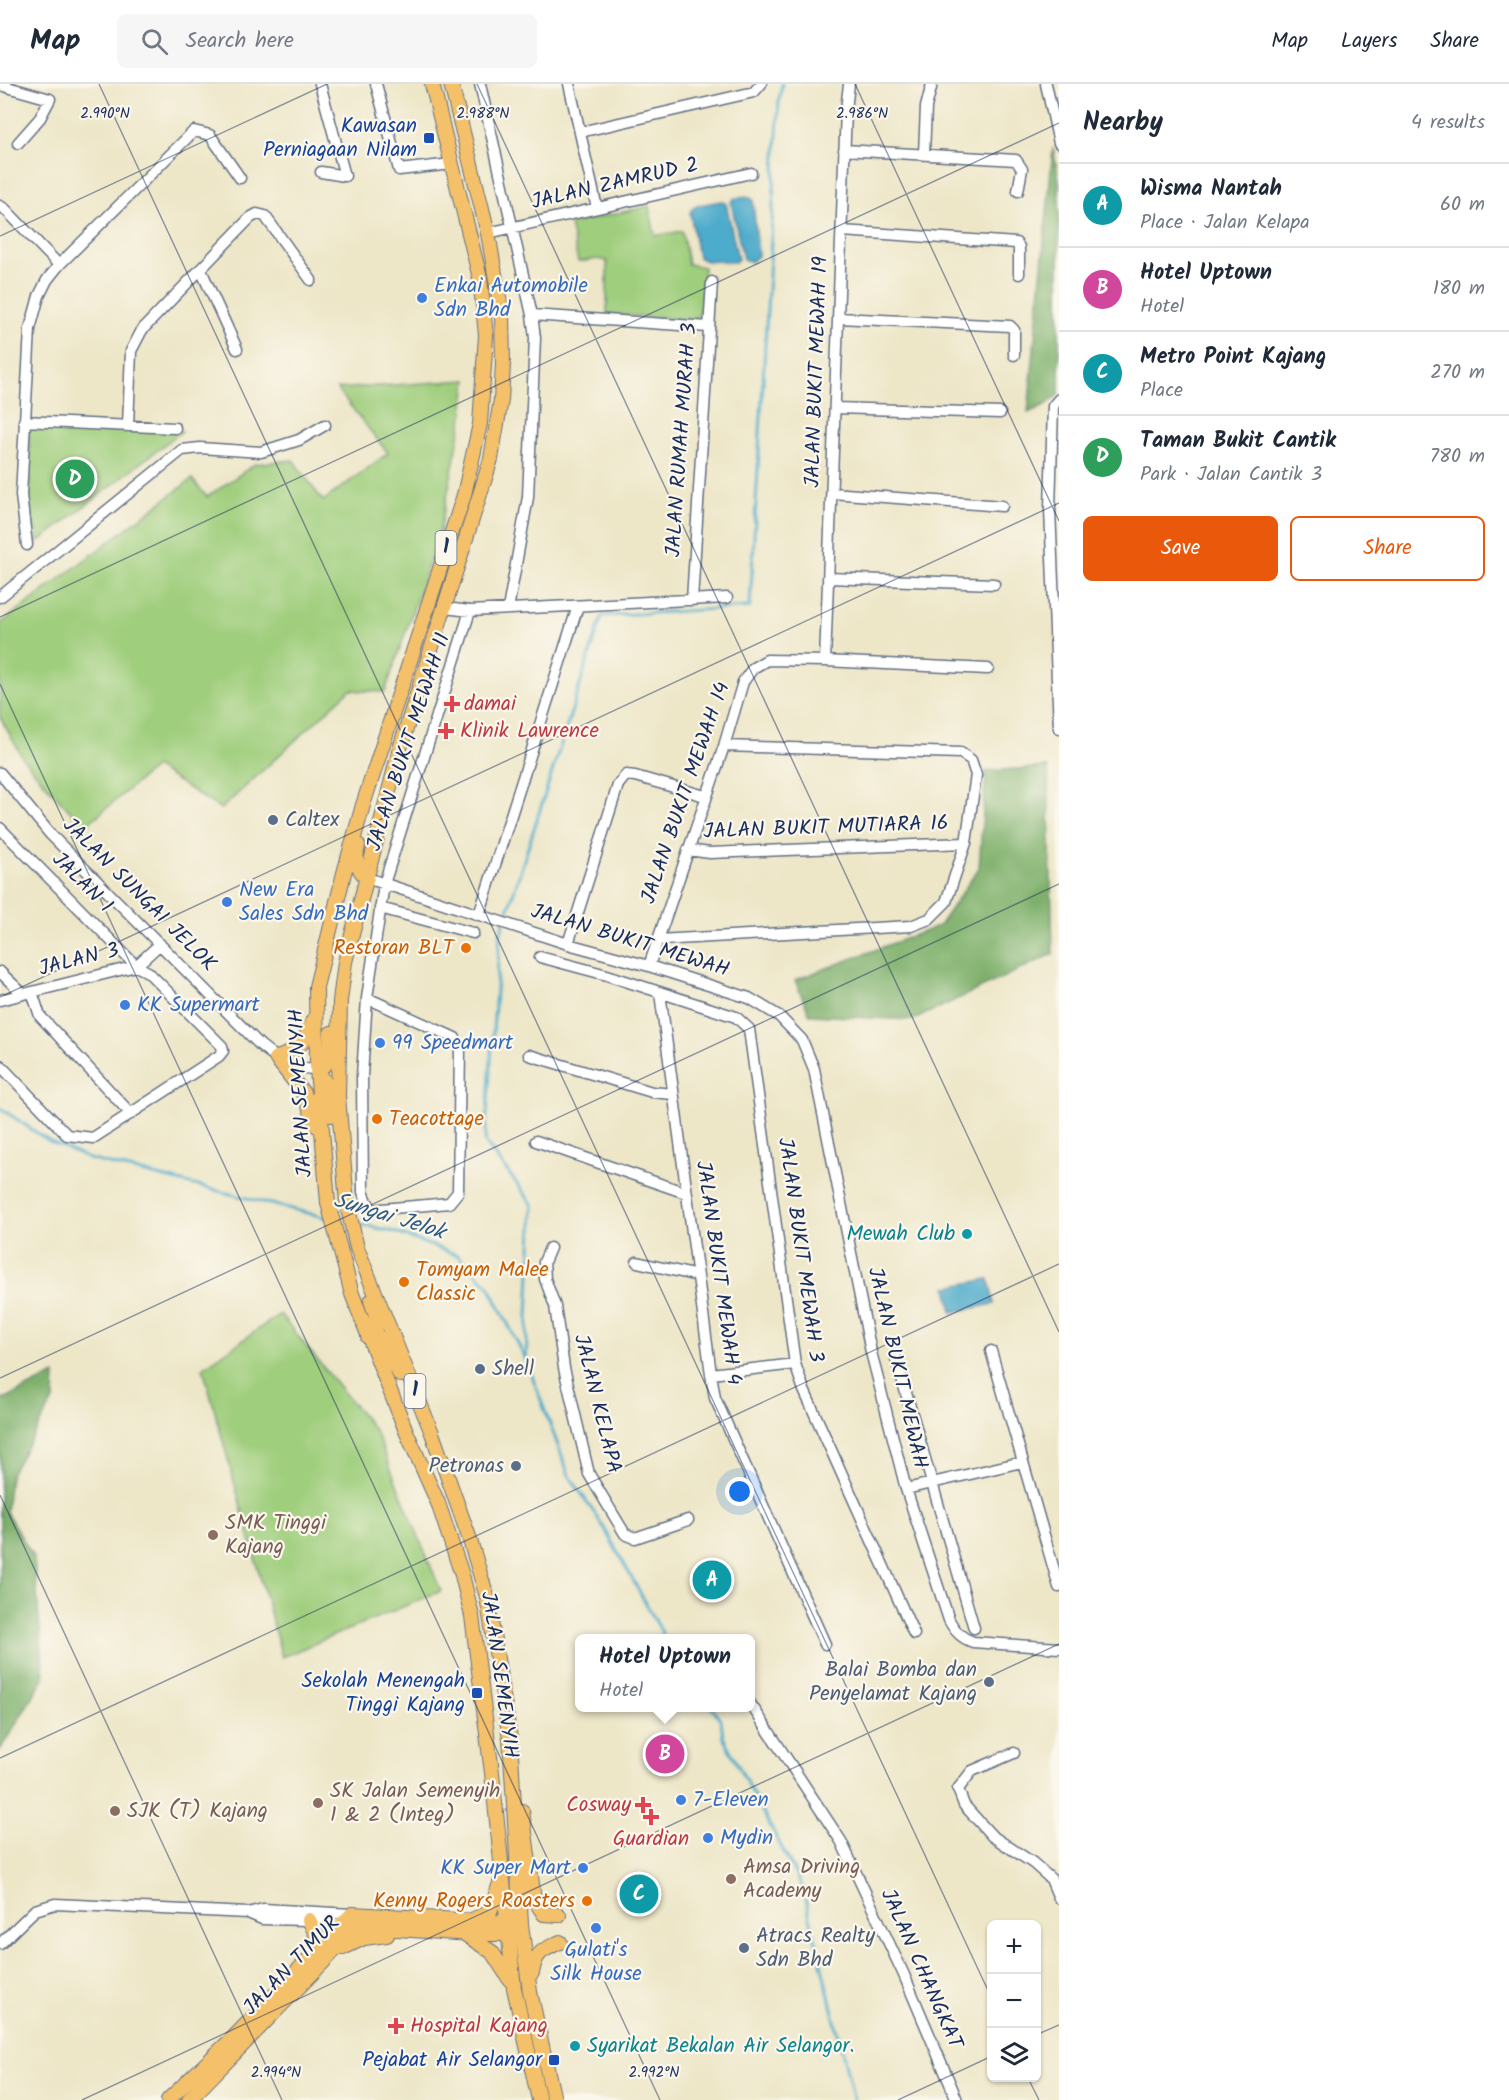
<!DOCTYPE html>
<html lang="en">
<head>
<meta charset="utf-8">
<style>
  :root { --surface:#fff; --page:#f6f6f7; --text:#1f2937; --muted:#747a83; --line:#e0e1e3; --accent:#ea580c }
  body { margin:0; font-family:Kalam,sans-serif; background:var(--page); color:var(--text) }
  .controls { position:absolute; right:18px; bottom:18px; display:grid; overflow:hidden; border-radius:9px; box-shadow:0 2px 4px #0004 }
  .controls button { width:54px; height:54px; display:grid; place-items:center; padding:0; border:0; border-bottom:2px solid var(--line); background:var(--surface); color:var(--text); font:30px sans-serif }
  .you { position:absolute; left:740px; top:1408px; width:21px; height:21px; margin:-15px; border:4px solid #fff; border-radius:50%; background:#1a73e8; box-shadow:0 0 0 9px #1a73e833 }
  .badge { display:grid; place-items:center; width:39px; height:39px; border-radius:50%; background:var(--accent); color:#fff; font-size:20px; font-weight:700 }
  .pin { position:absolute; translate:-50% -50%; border:3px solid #fff; box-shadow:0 2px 6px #0006 }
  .popup { position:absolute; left:575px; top:1550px; width:180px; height:78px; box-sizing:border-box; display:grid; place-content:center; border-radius:9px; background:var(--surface); filter:drop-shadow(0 2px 4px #0005); font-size:20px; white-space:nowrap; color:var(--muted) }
  .popup b { font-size:22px; color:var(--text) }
  .popup::after { content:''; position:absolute; left:50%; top:100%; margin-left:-12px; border:12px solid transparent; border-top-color:var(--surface) }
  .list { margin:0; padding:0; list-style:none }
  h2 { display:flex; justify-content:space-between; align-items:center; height:78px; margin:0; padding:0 24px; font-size:26px }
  h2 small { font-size:20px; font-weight:400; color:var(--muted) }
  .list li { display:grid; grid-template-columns:39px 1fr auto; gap:18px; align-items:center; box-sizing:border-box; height:84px; padding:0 24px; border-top:2px solid var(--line) }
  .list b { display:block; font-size:22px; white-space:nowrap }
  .list p { margin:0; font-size:20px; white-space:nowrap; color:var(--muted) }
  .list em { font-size:20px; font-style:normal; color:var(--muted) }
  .actions { display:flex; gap:12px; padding:18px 24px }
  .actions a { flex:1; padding:14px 0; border:2px solid var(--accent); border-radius:9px; text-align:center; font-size:21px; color:var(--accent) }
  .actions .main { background:var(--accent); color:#fff }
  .icon { flex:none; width:33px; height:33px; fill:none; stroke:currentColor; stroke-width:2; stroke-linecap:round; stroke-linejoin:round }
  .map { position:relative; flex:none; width:1059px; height:2016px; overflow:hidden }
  header { display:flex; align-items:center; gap:36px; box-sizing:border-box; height:84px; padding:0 30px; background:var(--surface); border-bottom:2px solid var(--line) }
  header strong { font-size:28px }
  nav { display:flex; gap:33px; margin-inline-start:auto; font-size:21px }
  .search { width:420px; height:54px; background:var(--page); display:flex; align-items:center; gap:15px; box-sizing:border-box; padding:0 21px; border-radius:9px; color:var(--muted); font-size:22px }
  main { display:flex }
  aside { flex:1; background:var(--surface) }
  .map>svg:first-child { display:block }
  .green { fill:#9fce7c; stroke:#5d7e6d; stroke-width:1.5 }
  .forest { fill:#7fb16c; stroke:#4d7065; stroke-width:1.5 }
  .water { fill:#4dabcb; stroke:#346d94; stroke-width:1.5 }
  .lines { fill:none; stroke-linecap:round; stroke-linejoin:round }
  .stream { stroke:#4dabcb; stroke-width:3 }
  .minor-casing { stroke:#646f83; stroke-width:13 }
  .major-casing { stroke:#646f83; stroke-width:16 }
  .minor { stroke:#fff; stroke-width:10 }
  .major { stroke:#f4c16b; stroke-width:14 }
  .ticks { fill:none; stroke:#1b2f5e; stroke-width:1.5; stroke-opacity:0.45 }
  .transit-dot { fill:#1a4fb4; stroke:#fbf7ec; stroke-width:2 }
  .shop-dot { fill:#3f7fe0; stroke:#fbf7ec; stroke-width:2 }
  .health-dot { fill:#e0444e; stroke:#fbf7ec; stroke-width:2 }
  .service-dot { fill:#5c6f8a; stroke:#fbf7ec; stroke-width:2 }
  .food-dot { fill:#e8710a; stroke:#fbf7ec; stroke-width:2 }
  .culture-dot { fill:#0f9aa8; stroke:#fbf7ec; stroke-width:2 }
  .education-dot { fill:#8d6e63; stroke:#fbf7ec; stroke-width:2 }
  .labels { text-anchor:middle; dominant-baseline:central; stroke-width:4.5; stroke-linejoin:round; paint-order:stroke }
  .shield { fill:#fbf7ec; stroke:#5e6b89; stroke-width:1.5 }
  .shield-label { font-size:20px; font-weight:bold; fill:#1b2f5e }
  .transit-label { font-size:21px; fill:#164399; stroke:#fbf7ec; text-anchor:end }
  .street-label { font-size:21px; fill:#1b2f5e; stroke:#fbf7ec }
  .shop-label { font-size:21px; fill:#366cbe; stroke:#fbf7ec; text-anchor:start }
  .health-label { font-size:21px; fill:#be3a42; stroke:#fbf7ec; text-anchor:start }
  .service-label { font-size:21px; fill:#4e5e75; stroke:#fbf7ec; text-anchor:start }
  .food-label { font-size:21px; fill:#c56008; stroke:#fbf7ec; text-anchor:end }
  .culture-label { font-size:21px; fill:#0d838f; stroke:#fbf7ec; text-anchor:end }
  .education-label { font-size:21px; fill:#785e54; stroke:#fbf7ec; text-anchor:start }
  .water-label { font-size:22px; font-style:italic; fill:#2c5a84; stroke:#fbf7ec }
  .ticks-label { font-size:15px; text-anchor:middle; fill:#1b2f5e; stroke:#fbf7ec; stroke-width:4.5; stroke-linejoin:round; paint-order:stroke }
</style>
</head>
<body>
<header>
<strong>Map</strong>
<div class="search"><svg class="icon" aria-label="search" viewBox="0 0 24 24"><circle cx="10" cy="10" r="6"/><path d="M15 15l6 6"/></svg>Search here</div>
<nav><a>Map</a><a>Layers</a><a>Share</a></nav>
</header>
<main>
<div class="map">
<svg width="1059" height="2016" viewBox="0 0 1059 2016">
  <rect width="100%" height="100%" fill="#fbf7ec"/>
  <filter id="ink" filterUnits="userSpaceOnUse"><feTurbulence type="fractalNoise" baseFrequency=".0167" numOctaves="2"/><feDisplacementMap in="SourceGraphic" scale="12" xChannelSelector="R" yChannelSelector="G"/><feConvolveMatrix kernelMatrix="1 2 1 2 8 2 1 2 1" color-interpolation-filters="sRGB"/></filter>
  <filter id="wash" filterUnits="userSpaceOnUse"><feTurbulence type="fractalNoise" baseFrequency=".008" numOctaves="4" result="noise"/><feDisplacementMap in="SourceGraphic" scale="24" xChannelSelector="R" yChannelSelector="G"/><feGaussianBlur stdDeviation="1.35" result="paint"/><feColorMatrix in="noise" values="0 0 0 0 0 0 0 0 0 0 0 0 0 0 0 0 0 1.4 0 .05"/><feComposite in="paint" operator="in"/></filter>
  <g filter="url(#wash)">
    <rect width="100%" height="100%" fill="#ede6c7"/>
    <path class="green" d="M 649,122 L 655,152 L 682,147 L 688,180 L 704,183 L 700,229 L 695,236 L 607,230 L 607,177 L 598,175 L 578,178 L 570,140 Z
      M 467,296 L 462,338 L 440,447 L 385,608 L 350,606 L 221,725 L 155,683 L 84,743 L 24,676 L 0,633 L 0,540 L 192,395 L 207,413 L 255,380 L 293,376 L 323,417 L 388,369 L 337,305 Z
      M 29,342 L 182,347 L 37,459 L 37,446 L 30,442 Z
      M 280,1230 L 375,1347 L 441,1507 L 282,1573 L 203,1284 Z"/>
    <path class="forest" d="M 1053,64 L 1059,97 L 1059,310 L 1047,320 L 1028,329 Z
      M 1048,683 L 1053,870 L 913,936 L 810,931 L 795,896 L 939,842 L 979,784 L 986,687 Z
      M 55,1290 L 54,1315 L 10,1392 L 6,1428 L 34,1474 L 44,1594 L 0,1666 L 0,1317 Z"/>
    <path class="water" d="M 749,113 L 753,116 L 758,172 L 751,178 L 743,175 L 731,118 L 735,114 Z
      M 721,117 L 726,119 L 738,175 L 735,178 L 706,177 L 698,173 L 690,128 L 695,122 Z
      M 989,1195 L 994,1220 L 952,1228 L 947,1203 Z"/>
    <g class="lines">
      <path class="stream" d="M 0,1024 L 49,1057 L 89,1075 L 328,1134
        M 355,1139 L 394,1148 L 457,1171 L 489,1202 L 526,1276 L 569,1391 L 603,1442 L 665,1554
        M 526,1276 L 533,1121 L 485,1058 L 500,851 L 602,532 L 750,523 L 779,17 L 782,0
        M 712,1624 L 721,1636 L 723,1653 L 803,1804 L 854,2016"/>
    </g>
  </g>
  <g filter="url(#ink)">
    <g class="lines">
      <g class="minor-casing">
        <path id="minor" d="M 320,0 L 345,92 L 321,88
          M 376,0 L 399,86 L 452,80
          M 480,0 L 532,231 L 535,254 L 528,413 L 508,525
          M 569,0 L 597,124
          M 1046,0 L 1059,59
          M 0,1 L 50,15 L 40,34 L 18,59
          M 580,48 L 754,8 L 761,0
          M 844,66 L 1016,76 L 1022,85 L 1018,107
          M 924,70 L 926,23 L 932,0
          M 0,122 L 5,125 L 59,181
          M 842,147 L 1016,159 L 1019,163 L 1019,190
          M 488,149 L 751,89
          M 201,186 L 237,265
          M 532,231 L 709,243
          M 838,234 L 1010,242 L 1014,246 L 1014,271
          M 1059,315 L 1053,322 L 1050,425 L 1059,644
          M 835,324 L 1000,329
          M 24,337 L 175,344
          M 128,342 L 131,267 L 142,246 L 250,134 L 257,130 L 265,132 L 311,196
          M 832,409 L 1002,422
          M 27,461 L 21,411 L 30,245 L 39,212 L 47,196 L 59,181 L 194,47 L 210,51 L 240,94
          M 828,494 L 994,500
          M 0,513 L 182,366 L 200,364 L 261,368 L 299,356 L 325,341
          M 692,516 L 712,198
          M 445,524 L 470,527 L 727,514
          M 825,577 L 846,26 L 849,0
          M 0,689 L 51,751 L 260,961 C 282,979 288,984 317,985
          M 0,744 L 136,882 L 148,888 L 222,962 L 223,967 L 219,972 L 93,1054 L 67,1051 L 0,981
          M 688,766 L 710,769 L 966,759
          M 367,794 L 568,860 L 649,882 L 749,914 L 779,932 L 802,956 L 814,985 L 871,1268 L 906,1405 L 949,1536 C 955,1547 961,1554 973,1558 L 1059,1564
          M 380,824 L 473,849
          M 479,831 L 578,522
          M 658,856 L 911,842 L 929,835 L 946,818 L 966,759 L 976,691 L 971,676 L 961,669 L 724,662
          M 568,860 L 618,701 L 626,691 L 635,692 L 705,712
          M 540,873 L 607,891 L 736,933 L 749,945 L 795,1280 L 804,1306 L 914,1550
          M 649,882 L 724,662 L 743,598 L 753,584 L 767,576 L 825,577 L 988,585
          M 0,888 L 23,910
          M 32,908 L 40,932 L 131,1030
          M 660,909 L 711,1290 L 715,1314 L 825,1560
          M 367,914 L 455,954 L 460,964 L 458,1108 L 449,1119 L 371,1126 L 363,1108 L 362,992 L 367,914 L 384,800 L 470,527
          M 0,916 L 136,882 L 160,860
          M 529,971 L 652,1008 L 673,1010
          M 536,1057 L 686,1109
          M 550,1164 L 544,1178 L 545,1195 L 555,1222 L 564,1284 L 589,1390 L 625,1450 L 635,1454 L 688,1436
          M 637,1178 L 698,1192
          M 991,1267 L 1059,1503
          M 895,1271 L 974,1544
          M 711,1290 L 795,1280
          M 906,1405 L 1022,1378
          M 750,1619 L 841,1757 L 904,1891 L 957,2016
          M 1014,1669 L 972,1687 L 958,1705 L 964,1721 L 992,1752 L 1033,1779 L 1051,1795 L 1059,1814
          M 248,1829 L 263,1825 L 352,1830
          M 0,1860 L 35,1826 L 55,1820 L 248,1829 L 262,1835 L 309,1836 L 344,1841"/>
      </g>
      <g class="major-casing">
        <path id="major" d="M 432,0 L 480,194 L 486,251 L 480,340 L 464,411 L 363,721 L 344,789 L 316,903 L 317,985 L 328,1119 L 352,1210 L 406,1347 L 438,1419 L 462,1491 L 472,1532 L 492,1689 L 514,1904 L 539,2016
          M 451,0 L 488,149 L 502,231 L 503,280 L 501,316 L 491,375 L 400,664 L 345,878 L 340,917 L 338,1012 L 347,1120 L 357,1164 L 432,1349 L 469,1453 L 487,1513 L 510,1654 L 521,1840 L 530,1908 L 554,2016
          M 358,761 C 355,775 356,784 367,794
          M 313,936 C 306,957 297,969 276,974 L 304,1010 L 317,1042
          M 317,985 C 334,980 330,965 331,949
          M 318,987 L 328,1003 L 331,1031
          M 368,1253 L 381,1254 L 400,1291
          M 368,1253 L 375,1248 L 376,1231 L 371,1217
          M 522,1727 L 534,1815 L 544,1830 L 559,1831
          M 309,1836 L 318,1854 L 313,1870
          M 472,1836 L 490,1828 L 500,1799
          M 352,1842 L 471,1850 L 516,1850
          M 466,1851 L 492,1868 L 510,1896
          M 343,1864 L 364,1854 L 387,1851
          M 532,1889 C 536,1868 541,1867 560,1858
          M 168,2016 L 235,1952 L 352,1830 L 513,1839
          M 189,2016 L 367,1833"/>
      </g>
      <use href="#minor" class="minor"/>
      <use href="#major" class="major"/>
    </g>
  </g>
  <path class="ticks" d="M 99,0 L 992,1915M 477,0 L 1059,1248M 855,0 L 1059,437M 0,152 L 327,0M 0,533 L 1059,39M 0,600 L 660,2016M 0,913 L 1059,419M 0,1294 L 1059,800M 0,1411 L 282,2016M 0,1674 L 1059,1180M 1036,1951 L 1059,1941M 1028,1994 L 1039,2016M 82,2016 L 1059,1560M 898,2016 L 992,1972"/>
  <g class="transit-dot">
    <rect x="423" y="48" width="12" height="12" rx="3"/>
    <rect x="471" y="1603" width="12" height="12" rx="3"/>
    <rect x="548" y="1970" width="12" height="12" rx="3"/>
  </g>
  <g class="shop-dot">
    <circle cx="422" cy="214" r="6"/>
    <circle cx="227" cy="818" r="6"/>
    <circle cx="125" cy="921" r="6"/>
    <circle cx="380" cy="959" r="6"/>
    <circle cx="681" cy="1716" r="6"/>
    <circle cx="708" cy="1754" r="6"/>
    <circle cx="583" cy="1784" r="6"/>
    <circle cx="596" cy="1844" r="6"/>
  </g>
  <g class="health-dot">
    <path d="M449 611h6v6h6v6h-6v6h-6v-6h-6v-6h6z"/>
    <path d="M443 638h6v6h6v6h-6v6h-6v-6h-6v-6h6z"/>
    <path d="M640 1712h6v6h6v6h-6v6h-6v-6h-6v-6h6z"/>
    <path d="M648 1724h6v6h6v6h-6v6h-6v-6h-6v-6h6z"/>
    <path d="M393 1933h6v6h6v6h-6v6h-6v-6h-6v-6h6z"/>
  </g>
  <g class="service-dot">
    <circle cx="273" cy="736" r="6"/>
    <circle cx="480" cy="1285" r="6"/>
    <circle cx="516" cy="1382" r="6"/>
    <circle cx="989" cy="1598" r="6"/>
    <circle cx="744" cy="1864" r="6"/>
  </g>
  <g class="food-dot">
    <circle cx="466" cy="864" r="6"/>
    <circle cx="377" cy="1035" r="6"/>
    <circle cx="404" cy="1198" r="6"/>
    <circle cx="587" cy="1817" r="6"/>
  </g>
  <g class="culture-dot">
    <circle cx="967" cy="1150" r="6"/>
    <circle cx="575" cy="1962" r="6"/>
  </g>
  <g class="education-dot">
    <circle cx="213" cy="1451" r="6"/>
    <circle cx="318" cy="1719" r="6"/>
    <circle cx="115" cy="1727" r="6"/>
    <circle cx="731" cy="1795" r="6"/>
  </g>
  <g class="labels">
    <g class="shield">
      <rect x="435.5" y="447" width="21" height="34" rx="4.5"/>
      <rect x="404.5" y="1290" width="21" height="34" rx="4.5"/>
    </g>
    <g class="shield-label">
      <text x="446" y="464">1</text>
      <text x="415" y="1307">1</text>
    </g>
    <g class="transit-label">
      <text x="417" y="42">Kawasan<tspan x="417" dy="24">Perniagaan Nilam</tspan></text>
      <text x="465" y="1597">Sekolah Menengah<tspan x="465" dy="24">Tinggi Kajang</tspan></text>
      <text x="542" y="1976">Pejabat Air Selangor</text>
    </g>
    <g class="street-label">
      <text transform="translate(615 100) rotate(-13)">JALAN ZAMRUD 2</text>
      <text transform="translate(817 288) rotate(-88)">JALAN BUKIT MEWAH 19</text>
      <text transform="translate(682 356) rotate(-86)">JALAN RUMAH MURAH 3</text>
      <text transform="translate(409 658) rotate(-72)">JALAN BUKIT MEWAH 11</text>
      <text transform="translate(686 709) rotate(-71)">JALAN BUKIT MEWAH 14</text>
      <text transform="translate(826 744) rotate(-2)">JALAN BUKIT MUTIARA 16</text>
      <text transform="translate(82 799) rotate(45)">JALAN 1</text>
      <text transform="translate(139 811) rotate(45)">JALAN SUNGAI JELOK</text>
      <text transform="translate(630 857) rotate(17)">JALAN BUKIT MEWAH</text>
      <text transform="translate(79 876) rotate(-14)">JALAN 3</text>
      <text transform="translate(301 1009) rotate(-93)">JALAN SEMENYIH</text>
      <text transform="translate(800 1166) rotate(82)">JALAN BUKIT MEWAH 3</text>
      <text transform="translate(718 1189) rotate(82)">JALAN BUKIT MEWAH 4</text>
      <text transform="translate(897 1284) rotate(77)">JALAN BUKIT MEWAH</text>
      <text transform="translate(597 1320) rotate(76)">JALAN KELAPA</text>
      <text transform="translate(499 1591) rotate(82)">JALAN SEMENYIH</text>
      <text transform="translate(292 1882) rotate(-46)">JALAN TIMUR</text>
      <text transform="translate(921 1885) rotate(66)">JALAN CHANGKAT</text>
    </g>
    <g class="shop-label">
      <text x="434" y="202">Enkai Automobile<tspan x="434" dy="24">Sdn Bhd</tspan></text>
      <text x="239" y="806">New Era<tspan x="239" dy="24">Sales Sdn Bhd</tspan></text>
      <text x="137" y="921">KK Supermart</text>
      <text x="392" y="959">99 Speedmart</text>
      <text x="693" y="1716">7-Eleven</text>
      <text x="720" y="1754">Mydin</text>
      <text x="571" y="1784" text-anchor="end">KK Super Mart</text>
      <text x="596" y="1866" text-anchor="middle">Gulati's<tspan x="596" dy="24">Silk House</tspan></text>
    </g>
    <g class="health-label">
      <text x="464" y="620">damai</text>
      <text x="460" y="647">Klinik Lawrence</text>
      <text x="631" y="1721" text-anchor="end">Cosway</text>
      <text x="651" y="1755" text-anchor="middle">Guardian</text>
      <text x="410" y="1942">Hospital Kajang</text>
    </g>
    <g class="service-label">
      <text x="285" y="736">Caltex</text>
      <text x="492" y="1285">Shell</text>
      <text x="504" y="1382" text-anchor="end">Petronas</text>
      <text x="977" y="1586" text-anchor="end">Balai Bomba dan<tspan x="977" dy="24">Penyelamat Kajang</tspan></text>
      <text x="756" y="1852">Atracs Realty<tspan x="756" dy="24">Sdn Bhd</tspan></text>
    </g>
    <g class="food-label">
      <text x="454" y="864">Restoran BLT</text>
      <text x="389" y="1035" text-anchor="start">Teacottage</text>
      <text x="416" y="1186" text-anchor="start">Tomyam Malee<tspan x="416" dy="24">Classic</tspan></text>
      <text x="575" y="1817">Kenny Rogers Roasters</text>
    </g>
    <g class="culture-label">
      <text x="955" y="1150">Mewah Club</text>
      <text x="587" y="1962" text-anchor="start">Syarikat Bekalan Air Selangor.</text>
    </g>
    <g class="education-label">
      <text x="225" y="1439">SMK Tinggi<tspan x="225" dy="24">Kajang</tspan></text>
      <text x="330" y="1707">SK Jalan Semenyih<tspan x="330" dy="24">1 &amp; 2 (Integ)</tspan></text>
      <text x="127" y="1727">SJK (T) Kajang</text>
      <text x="743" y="1783">Amsa Driving<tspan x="743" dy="24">Academy</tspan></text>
    </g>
    <g class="water-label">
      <text transform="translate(389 1133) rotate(17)">Sungai Jelok</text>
    </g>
  </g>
  <g class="ticks-label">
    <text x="105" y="34">2.990°N</text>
    <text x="483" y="34">2.988°N</text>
    <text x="862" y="34">2.986°N</text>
    <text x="276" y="1993">2.994°N</text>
    <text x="654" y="1993">2.992°N</text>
  </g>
</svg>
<div class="controls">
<button>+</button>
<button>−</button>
<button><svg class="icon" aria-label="layers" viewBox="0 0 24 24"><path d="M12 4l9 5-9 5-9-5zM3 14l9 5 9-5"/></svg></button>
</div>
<div class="you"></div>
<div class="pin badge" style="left:712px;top:1496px;background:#0f9aa8">A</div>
<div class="pin badge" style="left:665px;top:1670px;background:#d1479c">B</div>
<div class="popup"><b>Hotel Uptown</b>Hotel</div>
<div class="pin badge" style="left:639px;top:1810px;background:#0f9aa8">C</div>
<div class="pin badge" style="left:75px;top:395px;background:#2e9e5b">D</div>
</div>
<aside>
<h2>Nearby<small>4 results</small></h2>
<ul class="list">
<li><span class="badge" style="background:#0f9aa8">A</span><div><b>Wisma Nantah</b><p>Place · Jalan Kelapa</p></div><em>60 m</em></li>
<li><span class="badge" style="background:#d1479c">B</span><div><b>Hotel Uptown</b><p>Hotel</p></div><em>180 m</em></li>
<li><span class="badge" style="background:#0f9aa8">C</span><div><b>Metro Point Kajang</b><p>Place</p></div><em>270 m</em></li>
<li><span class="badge" style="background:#2e9e5b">D</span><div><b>Taman Bukit Cantik</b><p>Park · Jalan Cantik 3</p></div><em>780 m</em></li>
</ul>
<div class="actions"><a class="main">Save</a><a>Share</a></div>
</aside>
</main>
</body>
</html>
